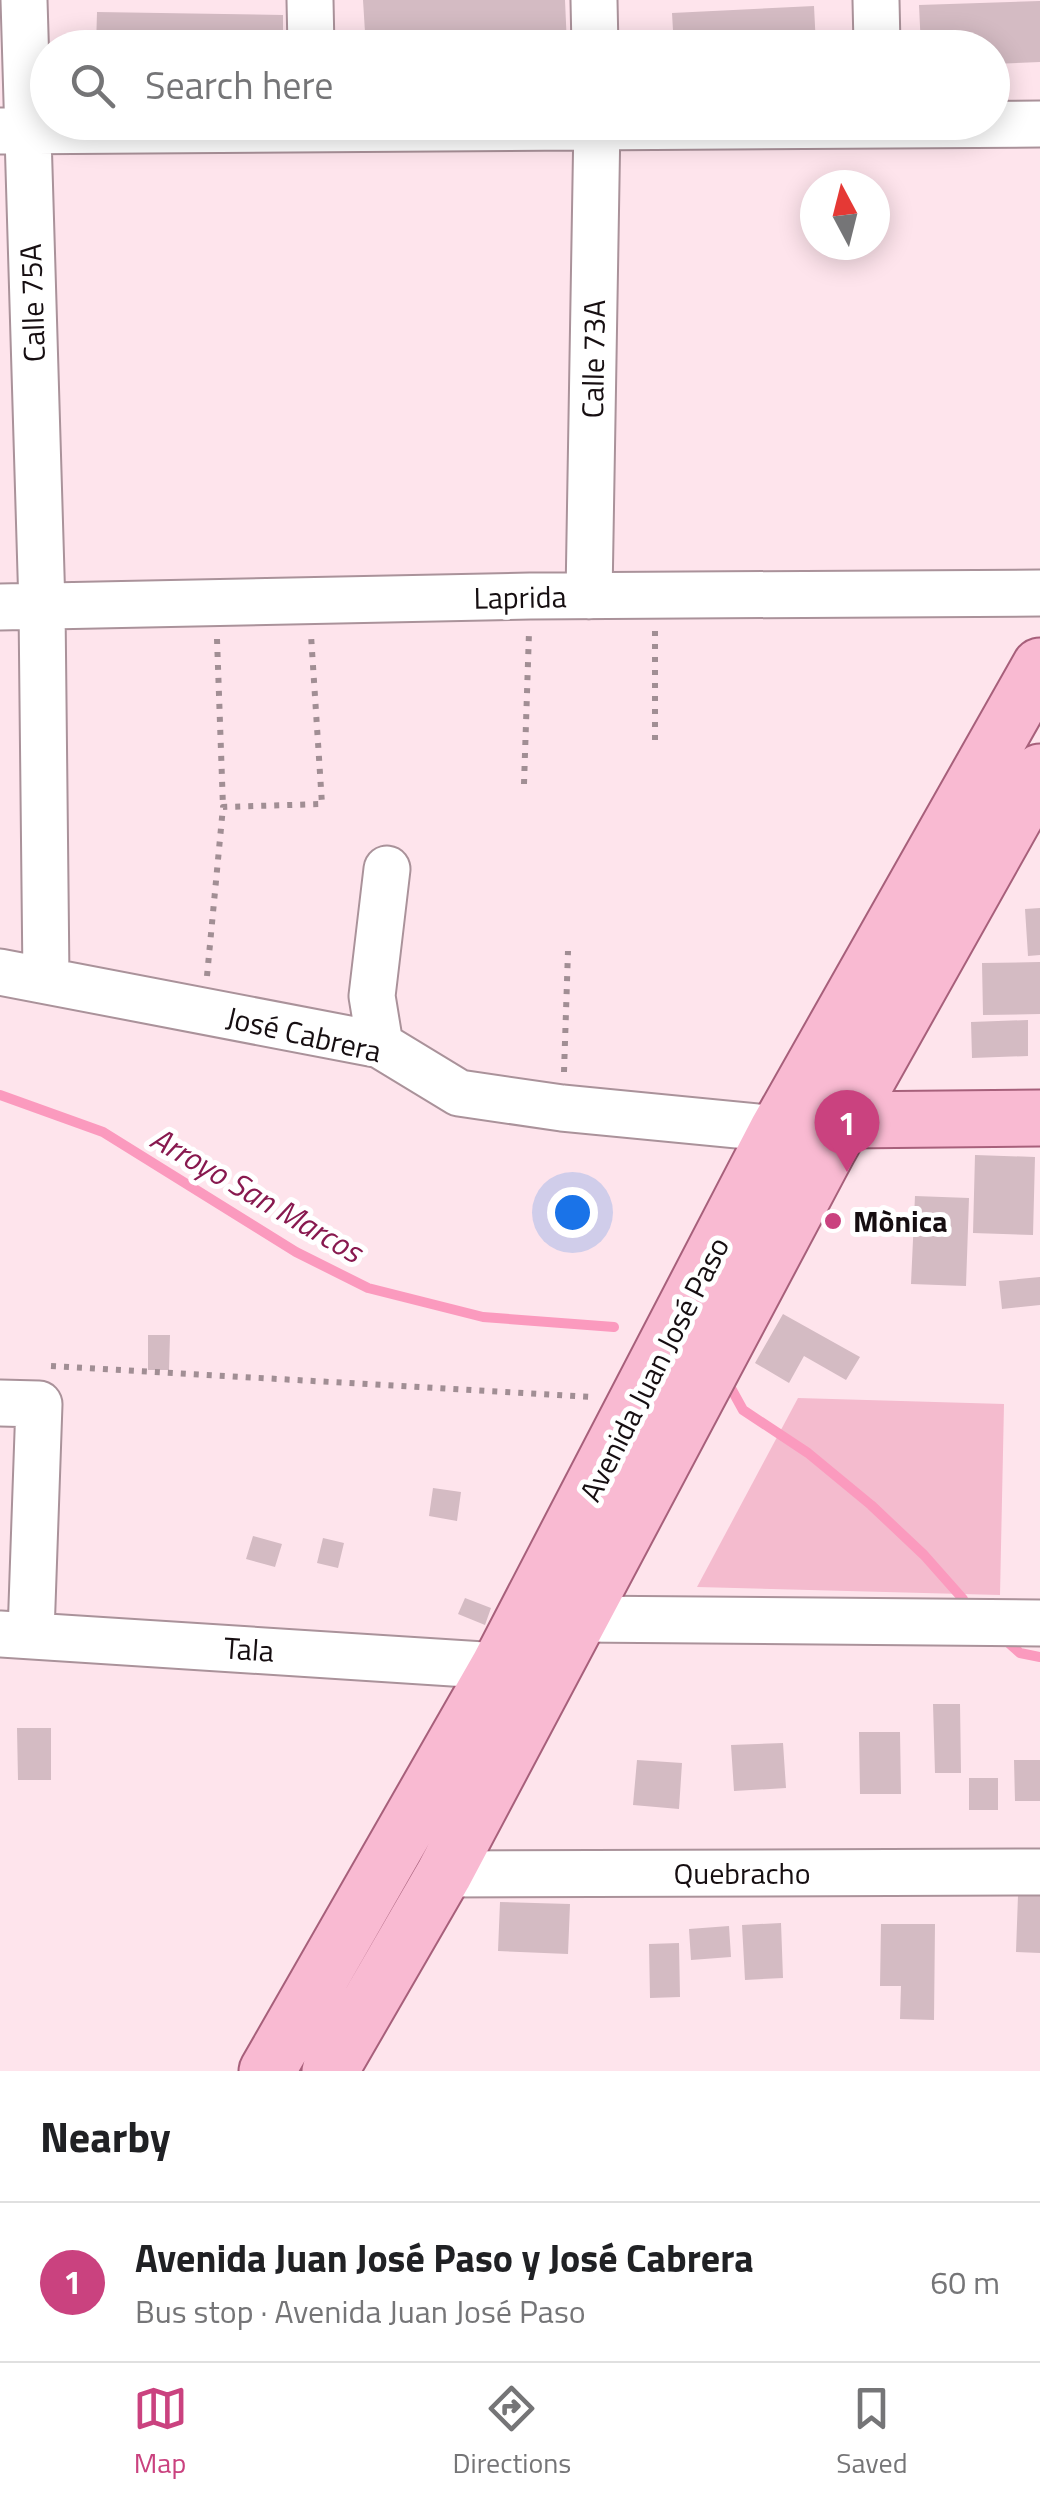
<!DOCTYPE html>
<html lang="en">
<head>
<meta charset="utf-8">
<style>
  :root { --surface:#fff; --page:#f2f2f2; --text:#202124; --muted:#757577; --line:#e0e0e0; --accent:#ca427f }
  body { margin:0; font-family:"Titillium Web",sans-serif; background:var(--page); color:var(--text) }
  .compass { position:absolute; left:800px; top:170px; width:90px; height:90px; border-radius:50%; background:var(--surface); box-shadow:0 5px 25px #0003; rotate:353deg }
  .you { position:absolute; left:572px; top:1212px; width:35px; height:35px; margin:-25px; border:8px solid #fff; border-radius:50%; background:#1a73e8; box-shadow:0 0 0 15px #1a73e833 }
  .badge { display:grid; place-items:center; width:65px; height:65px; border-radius:50%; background:var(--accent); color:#fff; font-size:32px; font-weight:700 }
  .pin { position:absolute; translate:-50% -82px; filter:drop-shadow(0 2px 5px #0008) }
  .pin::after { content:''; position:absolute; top:52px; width:35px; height:30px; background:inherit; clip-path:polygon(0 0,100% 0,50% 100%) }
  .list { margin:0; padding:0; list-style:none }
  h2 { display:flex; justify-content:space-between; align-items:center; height:130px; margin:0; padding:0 40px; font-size:42px }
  h2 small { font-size:32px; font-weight:400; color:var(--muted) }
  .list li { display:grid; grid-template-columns:65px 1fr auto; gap:30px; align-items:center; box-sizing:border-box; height:160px; padding:0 40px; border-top:2px solid var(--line) }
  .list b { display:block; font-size:38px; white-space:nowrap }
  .list p { margin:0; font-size:32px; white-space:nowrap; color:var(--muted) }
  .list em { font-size:32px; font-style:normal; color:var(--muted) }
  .icon { flex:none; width:55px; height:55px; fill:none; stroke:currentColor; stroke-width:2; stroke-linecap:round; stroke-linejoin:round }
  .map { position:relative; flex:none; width:1040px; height:2071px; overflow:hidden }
  .search { position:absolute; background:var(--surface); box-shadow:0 5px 25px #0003; left:30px; right:30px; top:30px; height:110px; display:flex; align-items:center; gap:25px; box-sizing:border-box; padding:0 35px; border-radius:55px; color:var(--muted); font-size:38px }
  .sheet { height:290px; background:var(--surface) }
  nav { display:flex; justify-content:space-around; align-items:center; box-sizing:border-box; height:140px; border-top:2px solid var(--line); background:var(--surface); font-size:28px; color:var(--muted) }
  nav a { display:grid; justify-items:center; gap:5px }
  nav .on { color:var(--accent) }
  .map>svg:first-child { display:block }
  .green { fill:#f4bbce }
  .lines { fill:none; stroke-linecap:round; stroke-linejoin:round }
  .stream { stroke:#fb9abe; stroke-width:10 }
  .building { fill:#d4bbc3 }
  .minor-casing { stroke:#aa929a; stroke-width:49 }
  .major-casing { stroke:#a7607b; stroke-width:59 }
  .path { stroke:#a18e94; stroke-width:6; stroke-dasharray:5 8; stroke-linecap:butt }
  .minor { stroke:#fff; stroke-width:45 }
  .major { stroke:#f9bad2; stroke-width:55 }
  .poi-dot { fill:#ca427f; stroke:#fff; stroke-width:4 }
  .labels { text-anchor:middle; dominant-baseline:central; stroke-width:10; stroke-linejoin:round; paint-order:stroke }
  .street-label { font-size:30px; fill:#160e11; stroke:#fff }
  .poi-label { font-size:30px; font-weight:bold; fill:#160e11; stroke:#fff; text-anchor:start }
  .water-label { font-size:32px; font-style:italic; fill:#88194f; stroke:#fff }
</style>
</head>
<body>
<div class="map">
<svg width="1040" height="2071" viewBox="0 0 1040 2071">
  <rect width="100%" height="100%" fill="#fee4ec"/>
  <path class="green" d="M 798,1398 L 1004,1404 L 1000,1595 L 697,1587 Z"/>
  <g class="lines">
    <path class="stream" d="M 0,1095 L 103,1132 L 296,1252 L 368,1288 L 483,1317 L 614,1327
      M 727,1381 L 743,1410 L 808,1453 L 871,1505 L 924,1555 L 963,1599
      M 1001,1636 L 1020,1653 L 1040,1657"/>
  </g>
  <path class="building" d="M 363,0 L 565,0 L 567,46 L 366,48 Z
    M 1040,1 L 1040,62 L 992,64 L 992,48 L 921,48 L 919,5 Z
    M 814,6 L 816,46 L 674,48 L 672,13 Z
    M 97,12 L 283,15 L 283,48 L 96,48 Z
    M 1040,908 L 1040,955 L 1028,956 L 1025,909 Z
    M 1040,962 L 1040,1014 L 983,1015 L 982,963 Z
    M 1028,1020 L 1028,1056 L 972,1058 L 971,1022 Z
    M 975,1155 L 1035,1157 L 1033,1235 L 973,1233 Z
    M 915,1196 L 969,1198 L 966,1286 L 911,1284 Z
    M 1040,1277 L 1040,1305 L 1002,1309 L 999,1281 Z
    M 783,1314 L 860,1357 L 846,1380 L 804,1356 L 789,1383 L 755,1363 Z
    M 148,1335 L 170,1335 L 169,1370 L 148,1370 Z
    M 433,1488 L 461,1492 L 457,1521 L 429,1516 Z
    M 253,1536 L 282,1544 L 275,1567 L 246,1559 Z
    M 323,1538 L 344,1543 L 338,1568 L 317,1563 Z
    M 465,1598 L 491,1608 L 485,1625 L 458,1614 Z
    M 933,1704 L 960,1704 L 961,1773 L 935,1773 Z
    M 17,1728 L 51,1728 L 51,1780 L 18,1780 Z
    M 859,1732 L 900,1732 L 901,1794 L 860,1794 Z
    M 783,1743 L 786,1788 L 734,1791 L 731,1745 Z
    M 637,1760 L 682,1763 L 679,1809 L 633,1805 Z
    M 1014,1760 L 1040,1760 L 1040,1801 L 1015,1801 Z
    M 969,1778 L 998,1778 L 998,1810 L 969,1810 Z
    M 1018,1895 L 1040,1896 L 1040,1953 L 1016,1952 Z
    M 500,1902 L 570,1904 L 568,1954 L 498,1951 Z
    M 781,1923 L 783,1978 L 745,1980 L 742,1925 Z
    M 881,1924 L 935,1924 L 934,2020 L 900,2019 L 901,1986 L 880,1986 Z
    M 729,1926 L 731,1957 L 691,1960 L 689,1929 Z
    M 679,1943 L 680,1997 L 650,1998 L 649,1944 Z"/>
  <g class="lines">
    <g class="minor-casing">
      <path id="minor" d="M 24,0 L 42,607 L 46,979
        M 310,0 L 311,48
        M 594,0 L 595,48
        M 876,0 L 877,45
        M 0,131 L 1040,124
        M 589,596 L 597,122
        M 0,607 L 530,596 L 1040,593
        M 0,972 L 380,1045 L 459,1093 L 562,1108 L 778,1129
        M 380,1045 L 372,996 L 387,869
        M 0,1403 L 39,1404 L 31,1634
        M 579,1619 L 1040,1623
        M 0,1634 L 499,1666
        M 444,1874 L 1040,1872"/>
    </g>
    <g class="major-casing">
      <path id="major" d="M 818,1124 L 847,1120 L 1040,1118
        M 267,2071 L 499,1666 L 778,1129 L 1040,666
        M 330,2071 L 444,1874 L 829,1148 L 1040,772"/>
    </g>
    <path class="path" d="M 217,639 L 223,807
      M 655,740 L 655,631
      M 524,784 L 529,632
      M 207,976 L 223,807 L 322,804 L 311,635
      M 564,1072 L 568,951
      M 51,1366 L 593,1397"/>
    <use href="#minor" class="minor"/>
    <use href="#major" class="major"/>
  </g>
  <circle class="poi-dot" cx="833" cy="1221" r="10"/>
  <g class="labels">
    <g class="street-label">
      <text transform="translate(32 303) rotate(-92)">Calle 75A</text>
      <text transform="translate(593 359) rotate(-89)">Calle 73A</text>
      <text transform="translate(520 597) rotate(-1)">Laprida</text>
      <text transform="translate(304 1034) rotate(13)">José Cabrera</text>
      <text transform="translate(654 1369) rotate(-63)">Avenida Juan José Paso</text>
      <text transform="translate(249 1649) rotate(4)">Tala</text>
      <text x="742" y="1873">Quebracho</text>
    </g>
    <g class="poi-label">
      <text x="853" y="1221">Mònica</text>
    </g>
    <g class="water-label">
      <text transform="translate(257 1194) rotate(30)">Arroyo San Marcos</text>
    </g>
  </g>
</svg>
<svg class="compass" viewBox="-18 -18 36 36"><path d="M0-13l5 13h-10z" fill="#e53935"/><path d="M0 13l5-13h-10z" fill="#757577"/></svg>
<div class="you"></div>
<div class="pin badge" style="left:847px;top:1172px">1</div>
<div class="search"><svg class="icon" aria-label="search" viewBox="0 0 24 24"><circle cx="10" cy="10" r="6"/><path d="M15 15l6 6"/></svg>Search here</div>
</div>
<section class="sheet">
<h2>Nearby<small></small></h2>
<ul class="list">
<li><span class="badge">1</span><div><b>Avenida Juan José Paso y José Cabrera</b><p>Bus stop · Avenida Juan José Paso</p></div><em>60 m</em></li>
</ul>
</section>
<nav>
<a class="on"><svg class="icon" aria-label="map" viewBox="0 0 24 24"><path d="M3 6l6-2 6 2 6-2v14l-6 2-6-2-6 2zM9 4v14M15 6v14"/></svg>Map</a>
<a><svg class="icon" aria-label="directions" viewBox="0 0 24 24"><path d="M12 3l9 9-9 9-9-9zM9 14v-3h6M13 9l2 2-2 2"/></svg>Directions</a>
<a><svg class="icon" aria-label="saved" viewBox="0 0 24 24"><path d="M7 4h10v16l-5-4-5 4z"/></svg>Saved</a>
</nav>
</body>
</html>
